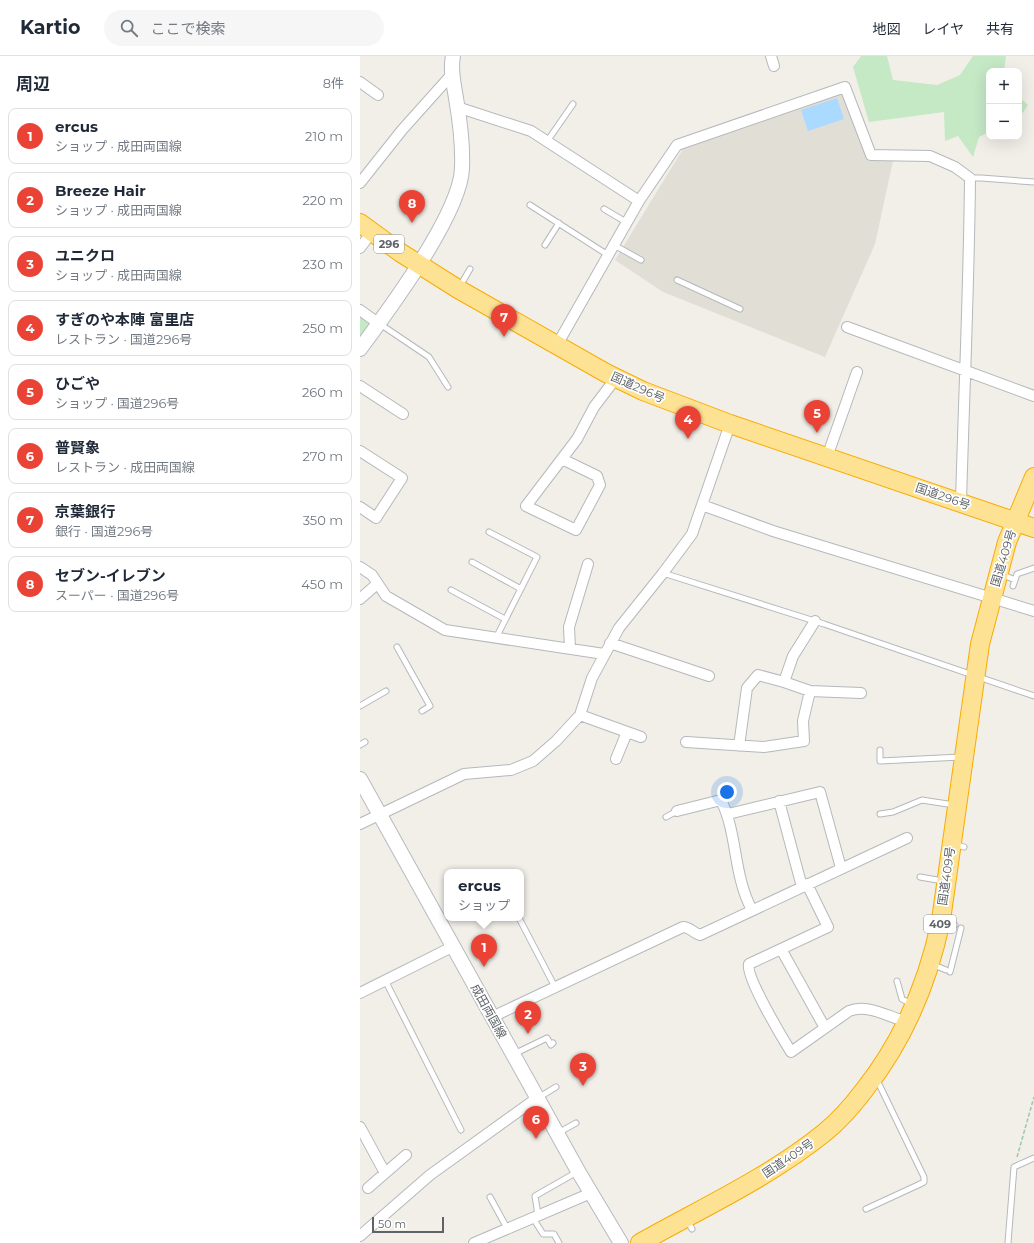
<!DOCTYPE html>
<html lang="ja">
<head>
<meta charset="utf-8">
<style>
  :root { --surface:#fff; --page:#f6f6f7; --text:#1f2937; --muted:#747a83; --line:#e0e1e3; --accent:#ea4335 }
  body { margin:0; font-family:Montserrat,"Noto Sans JP",sans-serif; background:var(--page); color:var(--text) }
  .controls { position:absolute; right:12px; top:12px; display:grid; overflow:hidden; border-radius:8px; box-shadow:0 4px 16px #0002 }
  .controls button { width:36px; height:36px; display:grid; place-items:center; padding:0; border:0; border-bottom:1px solid var(--line); background:var(--surface); color:var(--text); font:20px sans-serif }
  .scale { position:absolute; left:12px; bottom:10px; width:72px; box-sizing:border-box; padding-left:4px; border:2px solid #5f6368; border-top:0; font-size:11px; line-height:14px; white-space:nowrap; color:#5f6368; -webkit-text-stroke:3px #fff; paint-order:stroke }
  .you { position:absolute; left:367px; top:736px; width:14px; height:14px; margin:-10px; border:3px solid #fff; border-radius:50%; background:#1a73e8; box-shadow:0 0 0 6px #1a73e833 }
  .badge { display:grid; place-items:center; width:26px; height:26px; border-radius:50%; background:var(--accent); color:#fff; font-size:13px; font-weight:700 }
  .pin { position:absolute; translate:-50% -33px; filter:drop-shadow(0 1px 2px #0008) }
  .pin::after { content:''; position:absolute; top:21px; width:14px; height:12px; background:inherit; clip-path:polygon(0 0,100% 0,50% 100%) }
  .popup { position:absolute; left:84px; top:813px; width:80px; height:52px; box-sizing:border-box; display:grid; place-content:center; border-radius:8px; background:var(--surface); filter:drop-shadow(0 1px 3px #0005); font-size:13px; white-space:nowrap; color:var(--muted) }
  .popup b { font-size:15px; color:var(--text) }
  .popup::after { content:''; position:absolute; left:50%; top:100%; margin-left:-8px; border:8px solid transparent; border-top-color:var(--surface) }
  .list { margin:0; padding:0; list-style:none }
  h2 { display:flex; justify-content:space-between; align-items:center; height:52px; margin:0; padding:0 16px; font-size:17px }
  h2 small { font-size:13px; font-weight:400; color:var(--muted) }
  .list li { display:grid; grid-template-columns:26px 1fr auto; gap:12px; align-items:center; box-sizing:border-box; height:56px; margin:0 8px 8px; padding:0 8px; border:1px solid var(--line); border-radius:8px }
  .list b { display:block; font-size:15px; white-space:nowrap }
  .list p { margin:0; font-size:13px; white-space:nowrap; color:var(--muted) }
  .list em { font-size:13px; font-style:normal; color:var(--muted) }
  .icon { flex:none; width:22px; height:22px; fill:none; stroke:currentColor; stroke-width:2; stroke-linecap:round; stroke-linejoin:round }
  .map { position:relative; flex:none; width:674px; height:1187px; overflow:hidden }
  header { display:flex; align-items:center; gap:24px; box-sizing:border-box; height:56px; padding:0 20px; background:var(--surface); border-bottom:1px solid var(--line) }
  header strong { font-size:19px }
  nav { display:flex; gap:22px; margin-inline-start:auto; font-size:14px }
  .search { width:280px; height:36px; background:var(--page); display:flex; align-items:center; gap:10px; box-sizing:border-box; padding:0 14px; border-radius:22px; color:var(--muted); font-size:15px }
  main { display:flex }
  aside { flex:1; background:var(--surface) }
  .map>svg:first-child { display:block }
  .education { fill:#e1ded6 }
  .green { fill:#c5e8c5 }
  .water { fill:#aadaff }
  .lines { fill:none; stroke-linecap:round; stroke-linejoin:round }
  .lane-casing { stroke:#b5b8bc; stroke-width:7 }
  .street-casing { stroke:#b5b8bc; stroke-width:12 }
  .secondary-casing { stroke:#b6babf; stroke-width:16 }
  .highway-casing { stroke:#f9ab00; stroke-width:20 }
  .path { stroke:#9cc7a9; stroke-width:1.5; stroke-dasharray:4 2; stroke-linecap:butt }
  .lane { stroke:#fff; stroke-width:5 }
  .street { stroke:#fff; stroke-width:10 }
  .secondary { stroke:#fff; stroke-width:14 }
  .highway { stroke:#fde293; stroke-width:18 }
  .labels { text-anchor:middle; dominant-baseline:central; stroke-width:3.5; stroke-linejoin:round; paint-order:stroke }
  .shield { fill:#fff; stroke:#8f9295; stroke-width:1 }
  .shield-label { font-size:11px; font-weight:bold; fill:#5f6368 }
  .street-label { font-size:12px; fill:#5f6368; stroke:#fff }
</style>
</head>
<body>
<header>
<strong>Kartio</strong>
<div class="search"><svg class="icon" aria-label="search" viewBox="0 0 24 24"><circle cx="10" cy="10" r="6"/><path d="M15 15l6 6"/></svg>ここで検索</div>
<nav><a>地図</a><a>レイヤ</a><a>共有</a></nav>
</header>
<main>
<aside>
<h2>周辺<small>8件</small></h2>
<ul class="list">
<li><span class="badge">1</span><div><b>ercus</b><p>ショップ · 成田両国線</p></div><em>210 m</em></li>
<li><span class="badge">2</span><div><b>Breeze Hair</b><p>ショップ · 成田両国線</p></div><em>220 m</em></li>
<li><span class="badge">3</span><div><b>ユニクロ</b><p>ショップ · 成田両国線</p></div><em>230 m</em></li>
<li><span class="badge">4</span><div><b>すぎのや本陣 富里店</b><p>レストラン · 国道296号</p></div><em>250 m</em></li>
<li><span class="badge">5</span><div><b>ひごや</b><p>ショップ · 国道296号</p></div><em>260 m</em></li>
<li><span class="badge">6</span><div><b>普賢象</b><p>レストラン · 成田両国線</p></div><em>270 m</em></li>
<li><span class="badge">7</span><div><b>京葉銀行</b><p>銀行 · 国道296号</p></div><em>350 m</em></li>
<li><span class="badge">8</span><div><b>セブン-イレブン</b><p>スーパー · 国道296号</p></div><em>450 m</em></li>
</ul>
</aside>
<div class="map">
<svg width="674" height="1187" viewBox="0 0 674 1187">
  <rect width="100%" height="100%" fill="#f1efe8"/>
  <path class="education" d="M 477,37 L 487,40 L 508,105 L 533,105 L 515,188 L 465,301 L 303,236 L 255,204 L 323,93 Z"/>
  <path class="green" d="M 501,0 L 527,0 L 533,24 L 577,29 L 600,19 L 613,0 L 646,0 L 644,15 L 629,15 L 629,76 L 619,81 L 613,101 L 598,80 L 585,85 L 584,56 L 509,66 L 493,11 Z
    M 659,41 L 668,49 L 659,62 Z
    M 0,258 L 6,262 L 9,269 L 0,282 Z"/>
  <path class="water" d="M 477,42 L 484,63 L 448,75 L 441,54 Z"/>
  <g class="lines">
    <g class="lane-casing">
      <path id="lane" d="M 188,84 L 213,48
        M 610,122 L 621,122 L 674,126
        M 170,149 L 248,199
        M 244,153 L 266,166
        M 185,189 L 199,167
        M 254,189 L 281,204
        M 317,224 L 380,253
        M 100,230 L 110,213
        M 20,268 L 69,301 L 88,331
        M 129,476 L 177,501 L 136,582
        M 112,506 L 161,533
        M 303,517 L 464,568 L 674,640
        M 641,518 L 655,524
        M 653,530 L 657,518 L 674,512
        M 91,534 L 145,563
        M 37,591 L 70,650 L 62,655
        M 0,650 L 26,635
        M 0,689 L 5,686
        M 520,694 L 520,705 L 601,701
        M 520,758 L 533,756 L 562,744 L 594,749
        M 306,761 L 317,755
        M 594,788 L 604,791
        M 560,821 L 583,825
        M 159,862 L 195,931
        M 583,865 L 595,869
        M 574,909 L 586,914
        M 590,916 L 601,872
        M 25,924 L 101,1074
        M 537,925 L 542,943 L 551,948
        M 154,998 L 187,982 L 191,989 L 193,987
        M 178,1042 L 196,1031
        M 198,1077 L 216,1067
        M 130,1141 L 147,1172
        M 506,1153 L 558,1129 L 564,1126 L 564,1121 L 517,1024
        M 178,1159 L 175,1140 L 217,1116
        M 173,1162 L 183,1178 L 194,1178 L 199,1187
        M 327,1164 L 332,1173
        M 648,1187 L 654,1111 L 674,1102"/>
    </g>
    <g class="street-casing">
      <path id="street" d="M 411,0 L 414,10
        M 0,26 L 18,39
        M 97,51 L 171,75 L 279,145 L 317,89 L 485,31 L 511,99 L 570,100 L 595,111 L 610,122 C 609,230 604,338 601,446
        M 0,127 L 42,74 L 93,17
        M 0,192 L 12,176
        M 0,254 L 18,267
        M 487,271 L 674,340
        M 197,289 L 279,145
        M 0,330 L 43,358
        M 0,395 L 42,422 L 16,462 L 0,451
        M 467,401 L 497,316
        M 202,403 L 237,420 L 240,429 L 216,474 L 166,450 L 217,383 L 234,351 L 256,322
        M 342,449 L 413,475 L 674,555
        M 0,511 L 12,519 L 26,540 L 85,574 L 244,598
        M 0,543 L 17,528
        M 250,587 L 349,620
        M 210,592 L 209,571 L 228,508
        M 424,626 L 450,635 L 501,637
        M 220,659 L 281,681
        M 326,686 L 404,691 L 444,685 L 443,665 L 450,635
        M 379,690 L 387,632 L 398,619 L 424,626 L 433,600 L 455,565
        M 256,703 L 267,676
        M 419,745 L 442,831
        M 317,755 L 361,744 C 378,779 373,819 392,854
        M 368,758 L 460,736 L 481,812
        M 0,768 L 104,718 L 151,714 L 173,705 L 196,685 L 220,659 L 232,622 L 259,572 L 303,517 L 332,478 L 370,368
        M 447,828 L 468,871 L 389,908 C 385,920 423,983 431,996 L 489,955 C 508,947 530,962 548,966
        M 421,893 L 465,972
        M 0,937 L 94,890
        M 132,961 L 323,871 C 330,871 333,877 340,879 L 547,782
        M 0,1071 L 25,1117
        M 8,1132 L 46,1099
        M 0,1180 L 70,1119 L 177,1042
        M 114,1187 L 231,1137"/>
    </g>
    <g class="secondary-casing">
      <path id="secondary" d="M 0,293 C 28,255 101,157 102,112 C 103,88 100,65 96,42 C 94,29 90,14 93,0
        M 0,723 L 218,1115 L 261,1187"/>
    </g>
    <g class="highway-casing">
      <path id="highway" d="M 0,167 L 41,197 L 98,233 L 246,317 L 283,335 L 370,368 L 674,472
        M 280,1187 C 342,1152 408,1122 464,1077 C 479,1065 493,1049 505,1033 C 545,982 568,927 581,864 L 620,588 L 647,486 L 674,421"/>
    </g>
    <path class="path" d="M 657,1101 L 674,1041"/>
    <use href="#lane" class="lane"/>
    <use href="#street" class="street"/>
    <use href="#secondary" class="secondary"/>
    <use href="#highway" class="highway"/>
  </g>
  <g class="labels">
    <g class="shield">
      <rect x="14" y="179" width="30" height="18" rx="3"/>
      <rect x="564" y="859" width="32" height="18" rx="3"/>
    </g>
    <g class="shield-label">
      <text x="29" y="188">296</text>
      <text x="580" y="868">409</text>
    </g>
    <g class="street-label">
      <text transform="translate(278 331) rotate(24)">国道296号</text>
      <text transform="translate(583 440) rotate(19)">国道296号</text>
      <text transform="translate(643 502) rotate(-73)">国道409号</text>
      <text transform="translate(586 820) rotate(-82)">国道409号</text>
      <text transform="translate(129 955) rotate(61)">成田両国線</text>
      <text transform="translate(428 1102) rotate(-34)">国道409号</text>
    </g>
  </g>
</svg>
<div class="controls">
<button>+</button>
<button>−</button>
</div>
<div class="scale">50 m</div>
<div class="you"></div>
<div class="pin badge" style="left:124px;top:911px">1</div>
<div class="popup"><b>ercus</b>ショップ</div>
<div class="pin badge" style="left:168px;top:978px">2</div>
<div class="pin badge" style="left:223px;top:1030px">3</div>
<div class="pin badge" style="left:328px;top:383px">4</div>
<div class="pin badge" style="left:457px;top:377px">5</div>
<div class="pin badge" style="left:176px;top:1083px">6</div>
<div class="pin badge" style="left:144px;top:281px">7</div>
<div class="pin badge" style="left:52px;top:167px">8</div>
</div>
</main>
</body>
</html>
